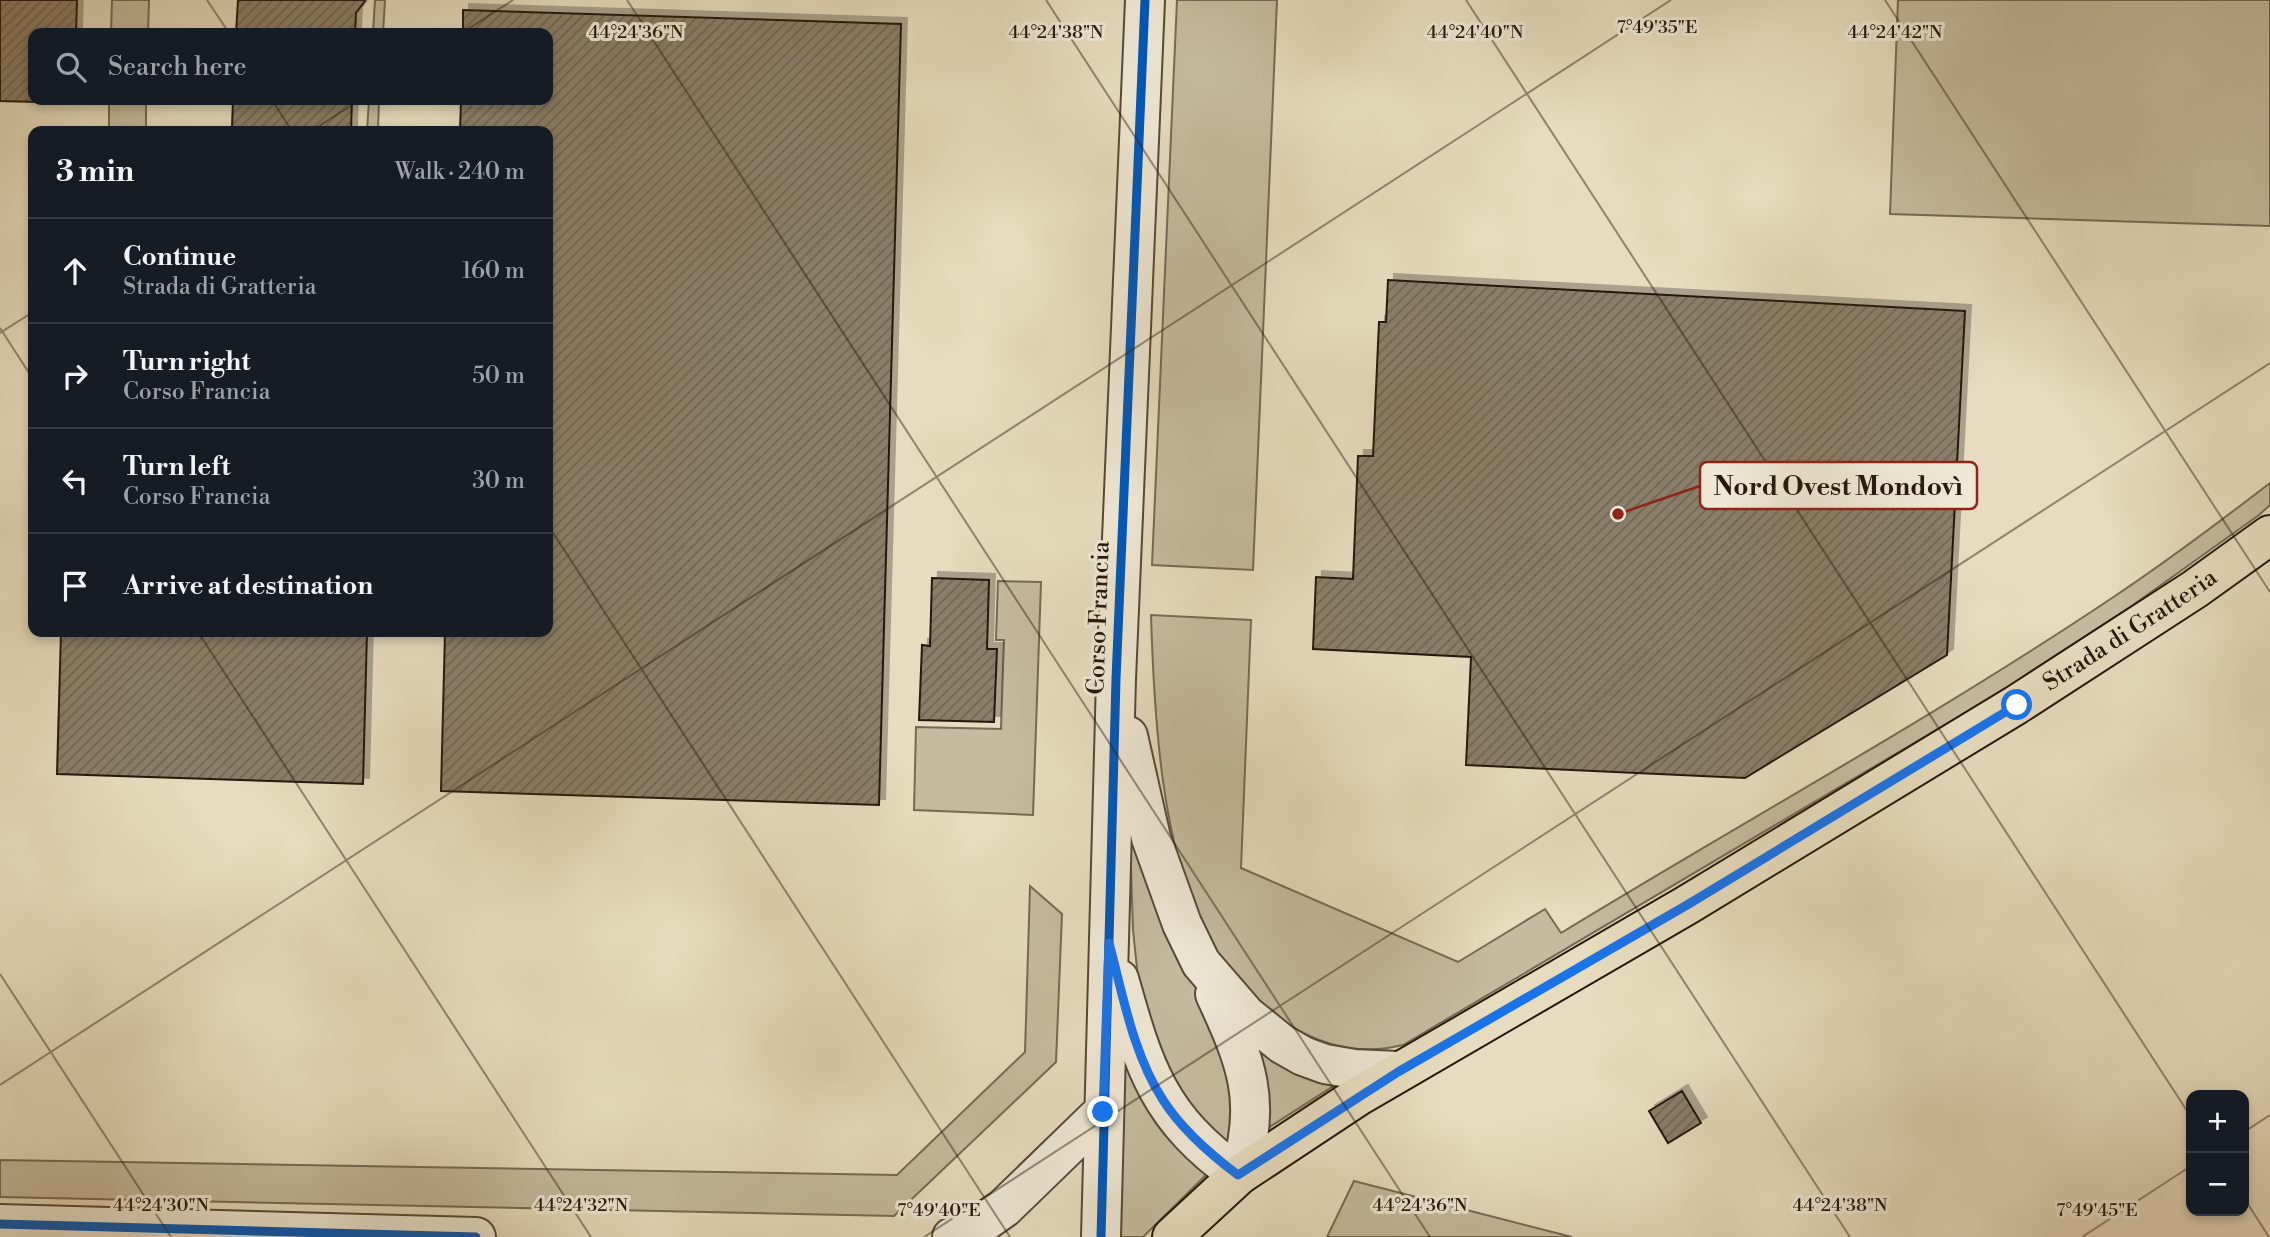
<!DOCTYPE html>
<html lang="en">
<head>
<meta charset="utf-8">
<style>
  :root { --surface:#171b24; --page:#20242c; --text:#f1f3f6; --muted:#9ea1a6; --line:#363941 }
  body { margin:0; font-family:"Libre Bodoni",serif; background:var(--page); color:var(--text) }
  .controls { position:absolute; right:21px; bottom:21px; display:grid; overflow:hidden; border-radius:14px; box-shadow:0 4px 10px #0003 }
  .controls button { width:63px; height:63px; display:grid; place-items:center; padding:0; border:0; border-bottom:2px solid var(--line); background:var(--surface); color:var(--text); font:35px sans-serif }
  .stop { position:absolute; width:21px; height:21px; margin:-16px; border:5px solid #1a73e8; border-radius:50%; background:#fff }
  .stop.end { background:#1a73e8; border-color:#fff; box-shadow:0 2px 7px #0008 }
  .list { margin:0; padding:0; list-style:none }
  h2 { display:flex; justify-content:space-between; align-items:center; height:91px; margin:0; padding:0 28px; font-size:30px }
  h2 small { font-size:23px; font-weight:400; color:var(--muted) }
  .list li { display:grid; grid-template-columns:46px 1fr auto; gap:21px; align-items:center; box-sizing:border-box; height:105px; padding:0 28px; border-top:2px solid var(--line) }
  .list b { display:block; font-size:26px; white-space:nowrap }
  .list p { margin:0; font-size:23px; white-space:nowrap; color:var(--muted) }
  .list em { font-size:23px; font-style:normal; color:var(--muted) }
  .icon { flex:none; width:38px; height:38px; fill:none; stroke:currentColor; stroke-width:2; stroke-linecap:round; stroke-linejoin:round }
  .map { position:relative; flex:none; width:2270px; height:1237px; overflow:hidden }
  .search { position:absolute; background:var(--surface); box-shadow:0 4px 10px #0003; left:28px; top:28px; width:525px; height:77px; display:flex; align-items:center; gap:18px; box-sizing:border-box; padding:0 24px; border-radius:14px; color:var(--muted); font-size:26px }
  .panel { position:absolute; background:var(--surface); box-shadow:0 4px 10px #0003; left:28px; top:126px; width:525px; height:511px; border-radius:14px }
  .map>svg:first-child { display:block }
  .green { fill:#c6bba0; stroke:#766a55; stroke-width:2 }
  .building { fill:url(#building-hatch); stroke:#26180a; stroke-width:2; filter:url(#shadow) }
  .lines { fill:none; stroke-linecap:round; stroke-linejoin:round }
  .minor-casing { stroke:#564937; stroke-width:42 }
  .major-casing { stroke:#26180a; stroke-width:42 }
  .minor { stroke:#efe8d5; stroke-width:38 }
  .major { stroke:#e7dcbf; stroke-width:38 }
  .cycleway-casing { stroke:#efe8d5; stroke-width:13 }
  .cycleway { stroke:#0057b8; stroke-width:9 }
  .route { stroke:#1a73e8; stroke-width:9 }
  .ticks { fill:none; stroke:#26180a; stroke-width:2; stroke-opacity:0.45 }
  .labels { text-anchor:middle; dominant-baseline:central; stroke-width:6; stroke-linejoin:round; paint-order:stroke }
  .street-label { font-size:24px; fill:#26180a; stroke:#efe8d5 }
  .ticks-label { font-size:18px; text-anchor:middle; fill:#26180a; stroke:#efe8d5; stroke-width:6; stroke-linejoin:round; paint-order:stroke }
  .leader { fill:none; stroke:#8f2418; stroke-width:2.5 }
  .callout-dot { fill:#8f2418; stroke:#efe8d5; stroke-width:2.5 }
  .callout { fill:#efe8d5; stroke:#8f2418; stroke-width:2.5 }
  .callout-label { font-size:26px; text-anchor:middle; font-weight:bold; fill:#26180a }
</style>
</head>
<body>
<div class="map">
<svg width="2270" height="1237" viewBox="0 0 2270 1237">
  <defs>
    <pattern id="building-hatch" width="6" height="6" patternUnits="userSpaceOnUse" patternTransform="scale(1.75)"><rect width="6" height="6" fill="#8a7e68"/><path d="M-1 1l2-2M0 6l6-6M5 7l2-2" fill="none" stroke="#716654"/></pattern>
    <filter id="shadow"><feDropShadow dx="6" dy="-6" stdDeviation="0" flood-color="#0004"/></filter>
  </defs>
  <rect width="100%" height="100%" fill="#e7dcbf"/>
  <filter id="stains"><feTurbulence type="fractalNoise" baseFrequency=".00286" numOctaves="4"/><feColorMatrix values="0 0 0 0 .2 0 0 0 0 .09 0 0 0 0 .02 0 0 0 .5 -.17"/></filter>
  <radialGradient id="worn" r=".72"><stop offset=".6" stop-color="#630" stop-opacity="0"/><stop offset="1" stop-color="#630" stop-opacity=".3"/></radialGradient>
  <path class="green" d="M 112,0 L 149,0 L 148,33 L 111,33 Z
    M 375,0 L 385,0 L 383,33 L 373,33 Z
    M 1177,0 L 1277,0 L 1253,570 L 1152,565 Z
    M 1898,0 L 2270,0 L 2270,226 L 1890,214 Z
    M 109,100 L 146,100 L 146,131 L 109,131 Z
    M 369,100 L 379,100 L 378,131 L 367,131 Z
    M 2270,483 L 2270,505 L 2259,515 L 2133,605 L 1997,694 L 1403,1045 C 1363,1055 1326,1047 1291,1026 C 1257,1006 1223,969 1205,934 C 1161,844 1154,715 1151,615 L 1251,620 L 1241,868 L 1458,962 L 1545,909 L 1561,933 C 1744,821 1933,718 2112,598 C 2166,562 2218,523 2270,483 Z
    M 998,581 L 1041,582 L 1033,815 L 914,810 L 916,727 L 1001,729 L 1004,640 L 996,640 Z
    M 1129,811 L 1185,966 L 1206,1005 L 1230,1068 L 1232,1153 L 1197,1120 L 1166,1076 L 1138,978 L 1133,930 Z
    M 1030,886 L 1062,914 L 1056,1062 L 894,1216 L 0,1197 L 0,1160 L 897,1175 L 1025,1052 Z
    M 1123,1036 L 1207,1174 L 1143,1237 L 1121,1237 Z
    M 1254,1041 L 1338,1083 L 1265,1130 Z
    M 1354,1181 L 1572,1237 L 1327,1237 Z"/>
  <path class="building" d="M 0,0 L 77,0 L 76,33 L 33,33 L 33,100 L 74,100 L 74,103 L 0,101 Z
    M 238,0 L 364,0 L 365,1 L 356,13 L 355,33 L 236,33 Z
    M 463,10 L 901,24 L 879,805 L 441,791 L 445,632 L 548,632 L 548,131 L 460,131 L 461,100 L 548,100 L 548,33 L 463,33 Z
    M 233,100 L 352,100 L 351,131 L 261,130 L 261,131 L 247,131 L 247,129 L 232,127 Z
    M 1388,280 L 1965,311 L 1947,655 L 1745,778 L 1466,765 L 1471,657 L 1313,649 L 1316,577 L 1353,579 L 1358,456 L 1373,456 L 1379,322 L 1386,322 Z
    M 932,578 L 989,580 L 987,649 L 997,649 L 994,722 L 919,720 L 922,645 L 930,646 Z
    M 61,632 L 367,632 L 363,784 L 57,774 Z
    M 1682,1091 L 1701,1123 L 1668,1143 L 1649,1111 Z"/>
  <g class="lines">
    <g class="minor-casing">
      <path id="minor" d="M 1128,736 L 1151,838 L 1182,924 L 1201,963 L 1246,1015 L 1282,1044 L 1303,1056 L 1325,1064 L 1354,1069 L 1398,1071
        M 1119,979 C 1144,1068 1159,1119 1239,1175 C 1263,1102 1246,1061 1215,994
        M 0,1224 L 476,1237
        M 952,1237 L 974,1229 L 1004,1208 L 1103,1112
        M 1101,1237 L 1116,679 L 1145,0"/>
    </g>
    <g class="major-casing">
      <g id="major">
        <path id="s1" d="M 1172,1237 L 1239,1175 L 1360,1095 L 1687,905 L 2016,705 L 2195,589 L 2270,535"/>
      </g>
    </g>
    <use href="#minor" class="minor"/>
    <use href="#major" class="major"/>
    <g class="cycleway-casing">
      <path id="cycleway" d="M 0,1224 L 476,1237
        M 1101,1237 L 1116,679 L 1145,0"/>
    </g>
    <use href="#cycleway" class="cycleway"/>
  </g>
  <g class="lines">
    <path class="route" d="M 1103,1112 L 1109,943 C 1123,995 1133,1054 1163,1100 C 1182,1130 1210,1154 1238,1175 L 1398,1072 L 1687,905 L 2017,705"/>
  </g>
  <path class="ticks" d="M 207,0 L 229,33M 627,0 L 1430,1237M 1046,0 L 1850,1237M 1466,0 L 2191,1117M 1885,0 L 2270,592M 462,33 L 513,0M 272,100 L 292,131M 311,131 L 360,100M 0,328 L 33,379M 0,333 L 33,312M 548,525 L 1010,1237M 198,632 L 591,1237M 0,974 L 171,1237M 0,1085 L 1671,0M 2244,1132 L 2270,1115M 2244,1198 L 2269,1237M 924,1237 L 2270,363M 2082,1237 L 2191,1166"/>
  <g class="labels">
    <g class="street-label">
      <text transform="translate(1099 618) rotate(-88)">Corso Francia</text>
      <text stroke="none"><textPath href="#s1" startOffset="1136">Strada di Gratteria</textPath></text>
    </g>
  </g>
  <g class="ticks-label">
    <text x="1657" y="33">7°49'35"E</text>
    <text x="636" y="38">44°24'36"N</text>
    <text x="1056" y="38">44°24'38"N</text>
    <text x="1475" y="38">44°24'40"N</text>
    <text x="1895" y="38">44°24'42"N</text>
    <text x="161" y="1211">44°24'30"N</text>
    <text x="581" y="1211">44°24'32"N</text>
    <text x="1420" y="1211">44°24'36"N</text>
    <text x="1840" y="1211">44°24'38"N</text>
    <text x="939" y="1216">7°49'40"E</text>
    <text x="2097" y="1216">7°49'45"E</text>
  </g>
  <path class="leader" d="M1618 514L1700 486"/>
  <circle class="callout-dot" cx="1618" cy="514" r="7"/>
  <rect class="callout" x="1700" y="462" width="277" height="47" rx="7"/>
  <g class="callout-label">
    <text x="1838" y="495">Nord Ovest Mondovì</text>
  </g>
  <rect width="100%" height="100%" filter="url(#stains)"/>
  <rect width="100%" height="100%" fill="url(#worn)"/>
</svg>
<div class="controls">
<button>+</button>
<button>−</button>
</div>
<div class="stop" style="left:2017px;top:705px"></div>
<div class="stop end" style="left:1103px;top:1112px"></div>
<div class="search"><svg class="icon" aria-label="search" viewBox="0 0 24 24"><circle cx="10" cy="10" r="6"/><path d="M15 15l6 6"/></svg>Search here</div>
<section class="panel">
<h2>3 min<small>Walk · 240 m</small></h2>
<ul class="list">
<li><svg class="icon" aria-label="ahead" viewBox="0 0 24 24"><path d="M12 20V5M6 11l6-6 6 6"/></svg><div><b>Continue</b><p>Strada di Gratteria</p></div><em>160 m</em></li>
<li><svg class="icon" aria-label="right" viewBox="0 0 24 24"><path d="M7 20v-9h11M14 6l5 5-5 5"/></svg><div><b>Turn right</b><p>Corso Francia</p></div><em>50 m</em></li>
<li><svg class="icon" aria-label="left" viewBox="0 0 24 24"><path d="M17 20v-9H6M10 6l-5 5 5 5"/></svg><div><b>Turn left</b><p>Corso Francia</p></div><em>30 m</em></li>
<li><svg class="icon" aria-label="arrive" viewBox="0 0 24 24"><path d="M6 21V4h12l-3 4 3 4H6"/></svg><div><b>Arrive at destination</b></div></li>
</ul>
</section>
</div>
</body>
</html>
